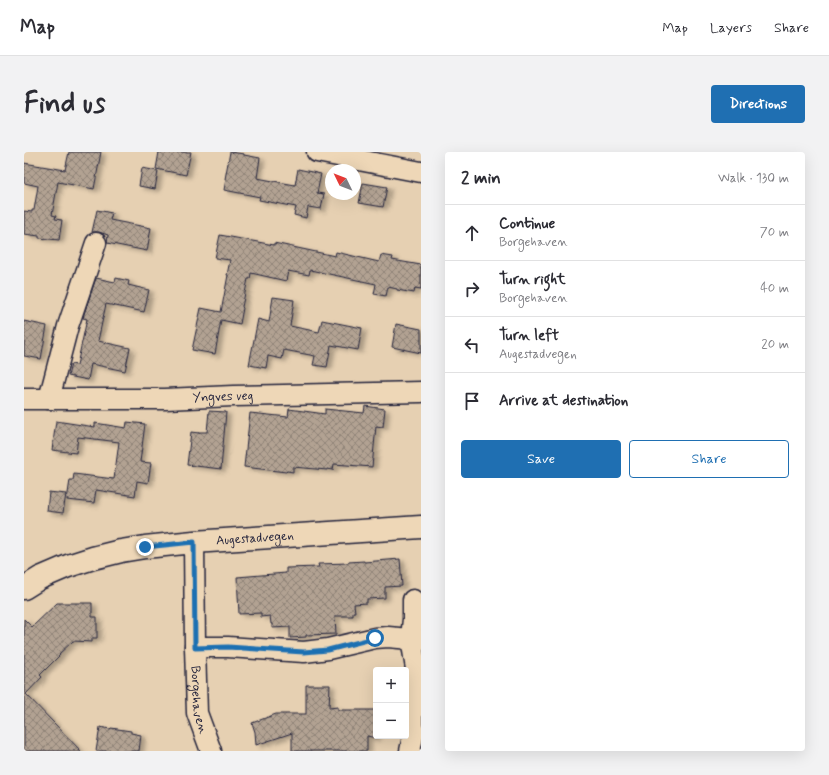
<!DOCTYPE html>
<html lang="en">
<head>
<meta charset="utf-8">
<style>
  :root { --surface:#fff; --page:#f2f2f3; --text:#2b2b33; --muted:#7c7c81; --line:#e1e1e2; --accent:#1f6fb2 }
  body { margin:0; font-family:Mynerve,sans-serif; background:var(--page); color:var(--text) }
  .controls { position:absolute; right:12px; bottom:12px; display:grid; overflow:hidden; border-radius:4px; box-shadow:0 4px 16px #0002 }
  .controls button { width:36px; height:36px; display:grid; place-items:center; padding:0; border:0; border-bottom:1px solid var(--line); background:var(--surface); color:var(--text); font:20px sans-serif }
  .compass { position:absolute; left:301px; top:12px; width:36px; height:36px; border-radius:50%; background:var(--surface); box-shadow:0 4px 16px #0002; rotate:313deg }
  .stop { position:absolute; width:12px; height:12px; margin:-9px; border:3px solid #1f6fb2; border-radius:50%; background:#fff }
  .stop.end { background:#1f6fb2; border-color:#fff; box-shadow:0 1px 4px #0008 }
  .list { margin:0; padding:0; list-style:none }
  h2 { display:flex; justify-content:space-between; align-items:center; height:52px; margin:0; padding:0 16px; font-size:17px }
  h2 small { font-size:13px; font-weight:400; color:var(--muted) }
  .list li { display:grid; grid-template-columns:26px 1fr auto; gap:12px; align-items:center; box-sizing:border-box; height:56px; padding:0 16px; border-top:1px solid var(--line) }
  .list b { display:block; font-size:15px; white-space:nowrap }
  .list p { margin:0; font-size:13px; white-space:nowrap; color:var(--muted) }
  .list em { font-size:13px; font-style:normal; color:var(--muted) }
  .actions { display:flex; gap:8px; padding:12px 16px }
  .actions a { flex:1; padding:9px 0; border:1px solid var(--accent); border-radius:4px; text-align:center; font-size:14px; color:var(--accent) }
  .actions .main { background:var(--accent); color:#fff }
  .icon { flex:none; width:22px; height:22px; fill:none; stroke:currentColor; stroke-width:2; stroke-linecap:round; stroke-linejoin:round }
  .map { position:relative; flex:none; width:397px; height:599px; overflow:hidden; border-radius:4px }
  header { display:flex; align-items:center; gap:24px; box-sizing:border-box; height:56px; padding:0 20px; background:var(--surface); border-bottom:1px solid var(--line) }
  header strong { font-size:19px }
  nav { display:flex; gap:22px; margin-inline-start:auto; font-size:14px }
  .intro { display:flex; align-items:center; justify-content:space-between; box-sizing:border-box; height:96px; padding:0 24px }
  h1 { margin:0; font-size:28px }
  .button { padding:10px 18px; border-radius:4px; background:var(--accent); color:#fff; font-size:14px; font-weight:700 }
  main { display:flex; gap:24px; padding:0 24px }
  aside { flex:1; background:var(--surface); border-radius:4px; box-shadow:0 4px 16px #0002 }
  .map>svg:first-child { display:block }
  .building { fill:url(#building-cross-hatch); stroke:#22223b; filter:url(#shadow) }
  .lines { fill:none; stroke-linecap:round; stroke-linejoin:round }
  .street-casing { stroke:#22223b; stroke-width:23 }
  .secondary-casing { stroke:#22223b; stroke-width:25 }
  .street { stroke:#eed7b7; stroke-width:20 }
  .secondary { stroke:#eed7b7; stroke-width:22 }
  .route { stroke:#1f6fb2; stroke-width:5 }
  .labels { text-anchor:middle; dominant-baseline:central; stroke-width:3; stroke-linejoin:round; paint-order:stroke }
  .street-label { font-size:13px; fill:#22223b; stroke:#eed7b7 }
</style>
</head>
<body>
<header>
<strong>Map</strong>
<nav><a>Map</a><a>Layers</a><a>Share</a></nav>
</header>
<div class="intro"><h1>Find us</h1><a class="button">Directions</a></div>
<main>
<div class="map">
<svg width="397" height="599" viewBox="0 0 397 599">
  <defs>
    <pattern id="building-cross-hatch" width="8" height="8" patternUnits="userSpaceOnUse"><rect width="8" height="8" fill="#b2a292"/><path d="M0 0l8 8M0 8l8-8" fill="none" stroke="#908478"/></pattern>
    <filter id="shadow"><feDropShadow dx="4.5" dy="2.5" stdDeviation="2" flood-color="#0004"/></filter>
  </defs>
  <rect width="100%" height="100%" fill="#e6d0b2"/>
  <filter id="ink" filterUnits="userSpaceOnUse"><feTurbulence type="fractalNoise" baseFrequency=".025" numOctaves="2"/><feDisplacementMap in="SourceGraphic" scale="8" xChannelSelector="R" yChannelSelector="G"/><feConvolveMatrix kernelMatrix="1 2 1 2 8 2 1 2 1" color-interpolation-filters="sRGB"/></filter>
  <g filter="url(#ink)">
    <path class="building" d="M 45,0 L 77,0 L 70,37 L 34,30 L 28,63 L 32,64 L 31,67 L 38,68 L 35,88 L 15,86 L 15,84 L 0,82 L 0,59 L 8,60 L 8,58 L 10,58 L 14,34 L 0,31 L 0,11 L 41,18 Z
      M 135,0 L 167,0 L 162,23 L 132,17 Z
      M 206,0 L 220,2 L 220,3 L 236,6 L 233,26 L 271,33 L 274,17 L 297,22 L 293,41 L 300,42 L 297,57 L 284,55 L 282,66 L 270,63 L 272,55 L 235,48 L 236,45 L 200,38 L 202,27 L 201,27 Z
      M 118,16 L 134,19 L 131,37 L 115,34 Z
      M 339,31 L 363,35 L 359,55 L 335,51 Z
      M 73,58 L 88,61 L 86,68 L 127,76 L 123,99 L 83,91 L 84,83 L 75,80 L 68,80 Z
      M 196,83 L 250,93 L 250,91 L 311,104 L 312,100 L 355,110 L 357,103 L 369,105 L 368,108 L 397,113 L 397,137 L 391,136 L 390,141 L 373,138 L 373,137 L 364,135 L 362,144 L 350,142 L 352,132 L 286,118 L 285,123 L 264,119 L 262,129 L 227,121 L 226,127 L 224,127 L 218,155 L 219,156 L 216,172 L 197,168 L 191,202 L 168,198 L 177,156 L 197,160 L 204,123 L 203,123 L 206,108 L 191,106 Z
      M 72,126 L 91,130 L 92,126 L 105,129 L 104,133 L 125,138 L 120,160 L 82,152 L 74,189 L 106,196 L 101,219 L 67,212 L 64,228 L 44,224 L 47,212 L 53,213 L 63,167 L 59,166 L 60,162 Z
      M 249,145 L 270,148 L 266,174 L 295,180 L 298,168 L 338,176 L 334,198 L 307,193 L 303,215 L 289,213 L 291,204 L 260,198 L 258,207 L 244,204 L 242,216 L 225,213 L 234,167 L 245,170 Z
      M 0,169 L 23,174 L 17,207 L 0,204 Z
      M 372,172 L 397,177 L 397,201 L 368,195 Z
      M 341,254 L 361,257 L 359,275 L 352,274 L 348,315 L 310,312 L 309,318 L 303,317 L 303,318 L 269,315 L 269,320 L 263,319 L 262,320 L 220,315 L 226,261 L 264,265 L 265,257 L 301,262 L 301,257 L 340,261 Z
      M 185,259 L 202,260 L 197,317 L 163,313 L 167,280 L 175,281 L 175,280 L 183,280 Z
      M 32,269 L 71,275 L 71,271 L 102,276 L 103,270 L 121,272 L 116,310 L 127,311 L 124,331 L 113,329 L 111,344 L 72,338 L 70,351 L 43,348 L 46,328 L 49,328 L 50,322 L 90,327 L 95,290 L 54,285 L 52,301 L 28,298 Z
      M 25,340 L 42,342 L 39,361 L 23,359 Z
      M 376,407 L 378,434 L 361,435 L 361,446 L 343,447 L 343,451 L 330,452 L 331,460 L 329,460 L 329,464 L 311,464 L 312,482 L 282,483 L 282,485 L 266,486 L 266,475 L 248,476 L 248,472 L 247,472 L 246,464 L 237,465 L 237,461 L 215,462 L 213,425 L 262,421 L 262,416 L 295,415 L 294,412 L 324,411 L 324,410 L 340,409 L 340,410 Z
      M 33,451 L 68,451 L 68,465 L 73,465 L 73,486 L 68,486 L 68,490 L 49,489 L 35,502 L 36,503 L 16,523 L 18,525 L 2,542 L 57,599 L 0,599 L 0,467 L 8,475 Z
      M 282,533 L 306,533 L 305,556 L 314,555 L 314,558 L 352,558 L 352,586 L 343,584 L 343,599 L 268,599 L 268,581 L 232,593 L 231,580 L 228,571 L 252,562 L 282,562 Z
      M 76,575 L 86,577 L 87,576 L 107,579 L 107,581 L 117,583 L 115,599 L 72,599 Z"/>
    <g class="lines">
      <g class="street-casing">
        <g id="street">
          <path d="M 293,0 L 397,20"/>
          <path id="s1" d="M 0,247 L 141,247 L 209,244 L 397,240"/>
          <path d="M 25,247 L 44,174 L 72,91"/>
          <path id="s2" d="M 170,390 L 171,495 L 173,561 L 187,599"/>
          <path d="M 171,495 L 204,495 L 280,500 L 304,497 L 351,486 L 364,485 L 397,488"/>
          <path d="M 386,599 L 390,580 L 388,574 L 388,563 L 392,517 L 387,486 L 389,467 L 389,448"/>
        </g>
      </g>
      <g class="secondary-casing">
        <g id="secondary">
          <path id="s3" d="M 0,436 L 16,426 L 44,414 L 69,406 L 97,399 L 121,395 L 170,390 L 397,375"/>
        </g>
      </g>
      <use href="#street" class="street"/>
      <use href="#secondary" class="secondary"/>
    </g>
  </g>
  <g class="lines" filter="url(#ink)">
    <path class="route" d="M 121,395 L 170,390 L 171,496 L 204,495 L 280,500 L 304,498 L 351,486"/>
  </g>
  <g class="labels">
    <g class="street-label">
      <text stroke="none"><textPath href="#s1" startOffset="199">Yngves veg</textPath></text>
      <text stroke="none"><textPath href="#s3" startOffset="239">Augestadvegen</textPath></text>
      <text stroke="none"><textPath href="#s2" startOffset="158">Borgehaven</textPath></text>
    </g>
  </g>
</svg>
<div class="controls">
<button>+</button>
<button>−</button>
</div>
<svg class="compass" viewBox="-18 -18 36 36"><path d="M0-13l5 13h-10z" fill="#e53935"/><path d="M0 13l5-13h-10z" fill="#7c7c81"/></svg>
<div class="stop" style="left:351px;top:486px"></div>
<div class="stop end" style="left:121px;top:395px"></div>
</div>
<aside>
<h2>2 min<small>Walk · 130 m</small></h2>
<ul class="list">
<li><svg class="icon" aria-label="ahead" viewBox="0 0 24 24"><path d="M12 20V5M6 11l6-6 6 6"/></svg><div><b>Continue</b><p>Borgehaven</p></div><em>70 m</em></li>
<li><svg class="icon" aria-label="right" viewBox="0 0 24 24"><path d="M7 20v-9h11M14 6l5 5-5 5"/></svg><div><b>Turn right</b><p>Borgehaven</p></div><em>40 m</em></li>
<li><svg class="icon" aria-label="left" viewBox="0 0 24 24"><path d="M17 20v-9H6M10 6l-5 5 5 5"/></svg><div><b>Turn left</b><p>Augestadvegen</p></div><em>20 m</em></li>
<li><svg class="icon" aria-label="arrive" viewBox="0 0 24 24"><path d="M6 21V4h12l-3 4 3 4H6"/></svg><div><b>Arrive at destination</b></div></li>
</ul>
<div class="actions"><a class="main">Save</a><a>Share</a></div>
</aside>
</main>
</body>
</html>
